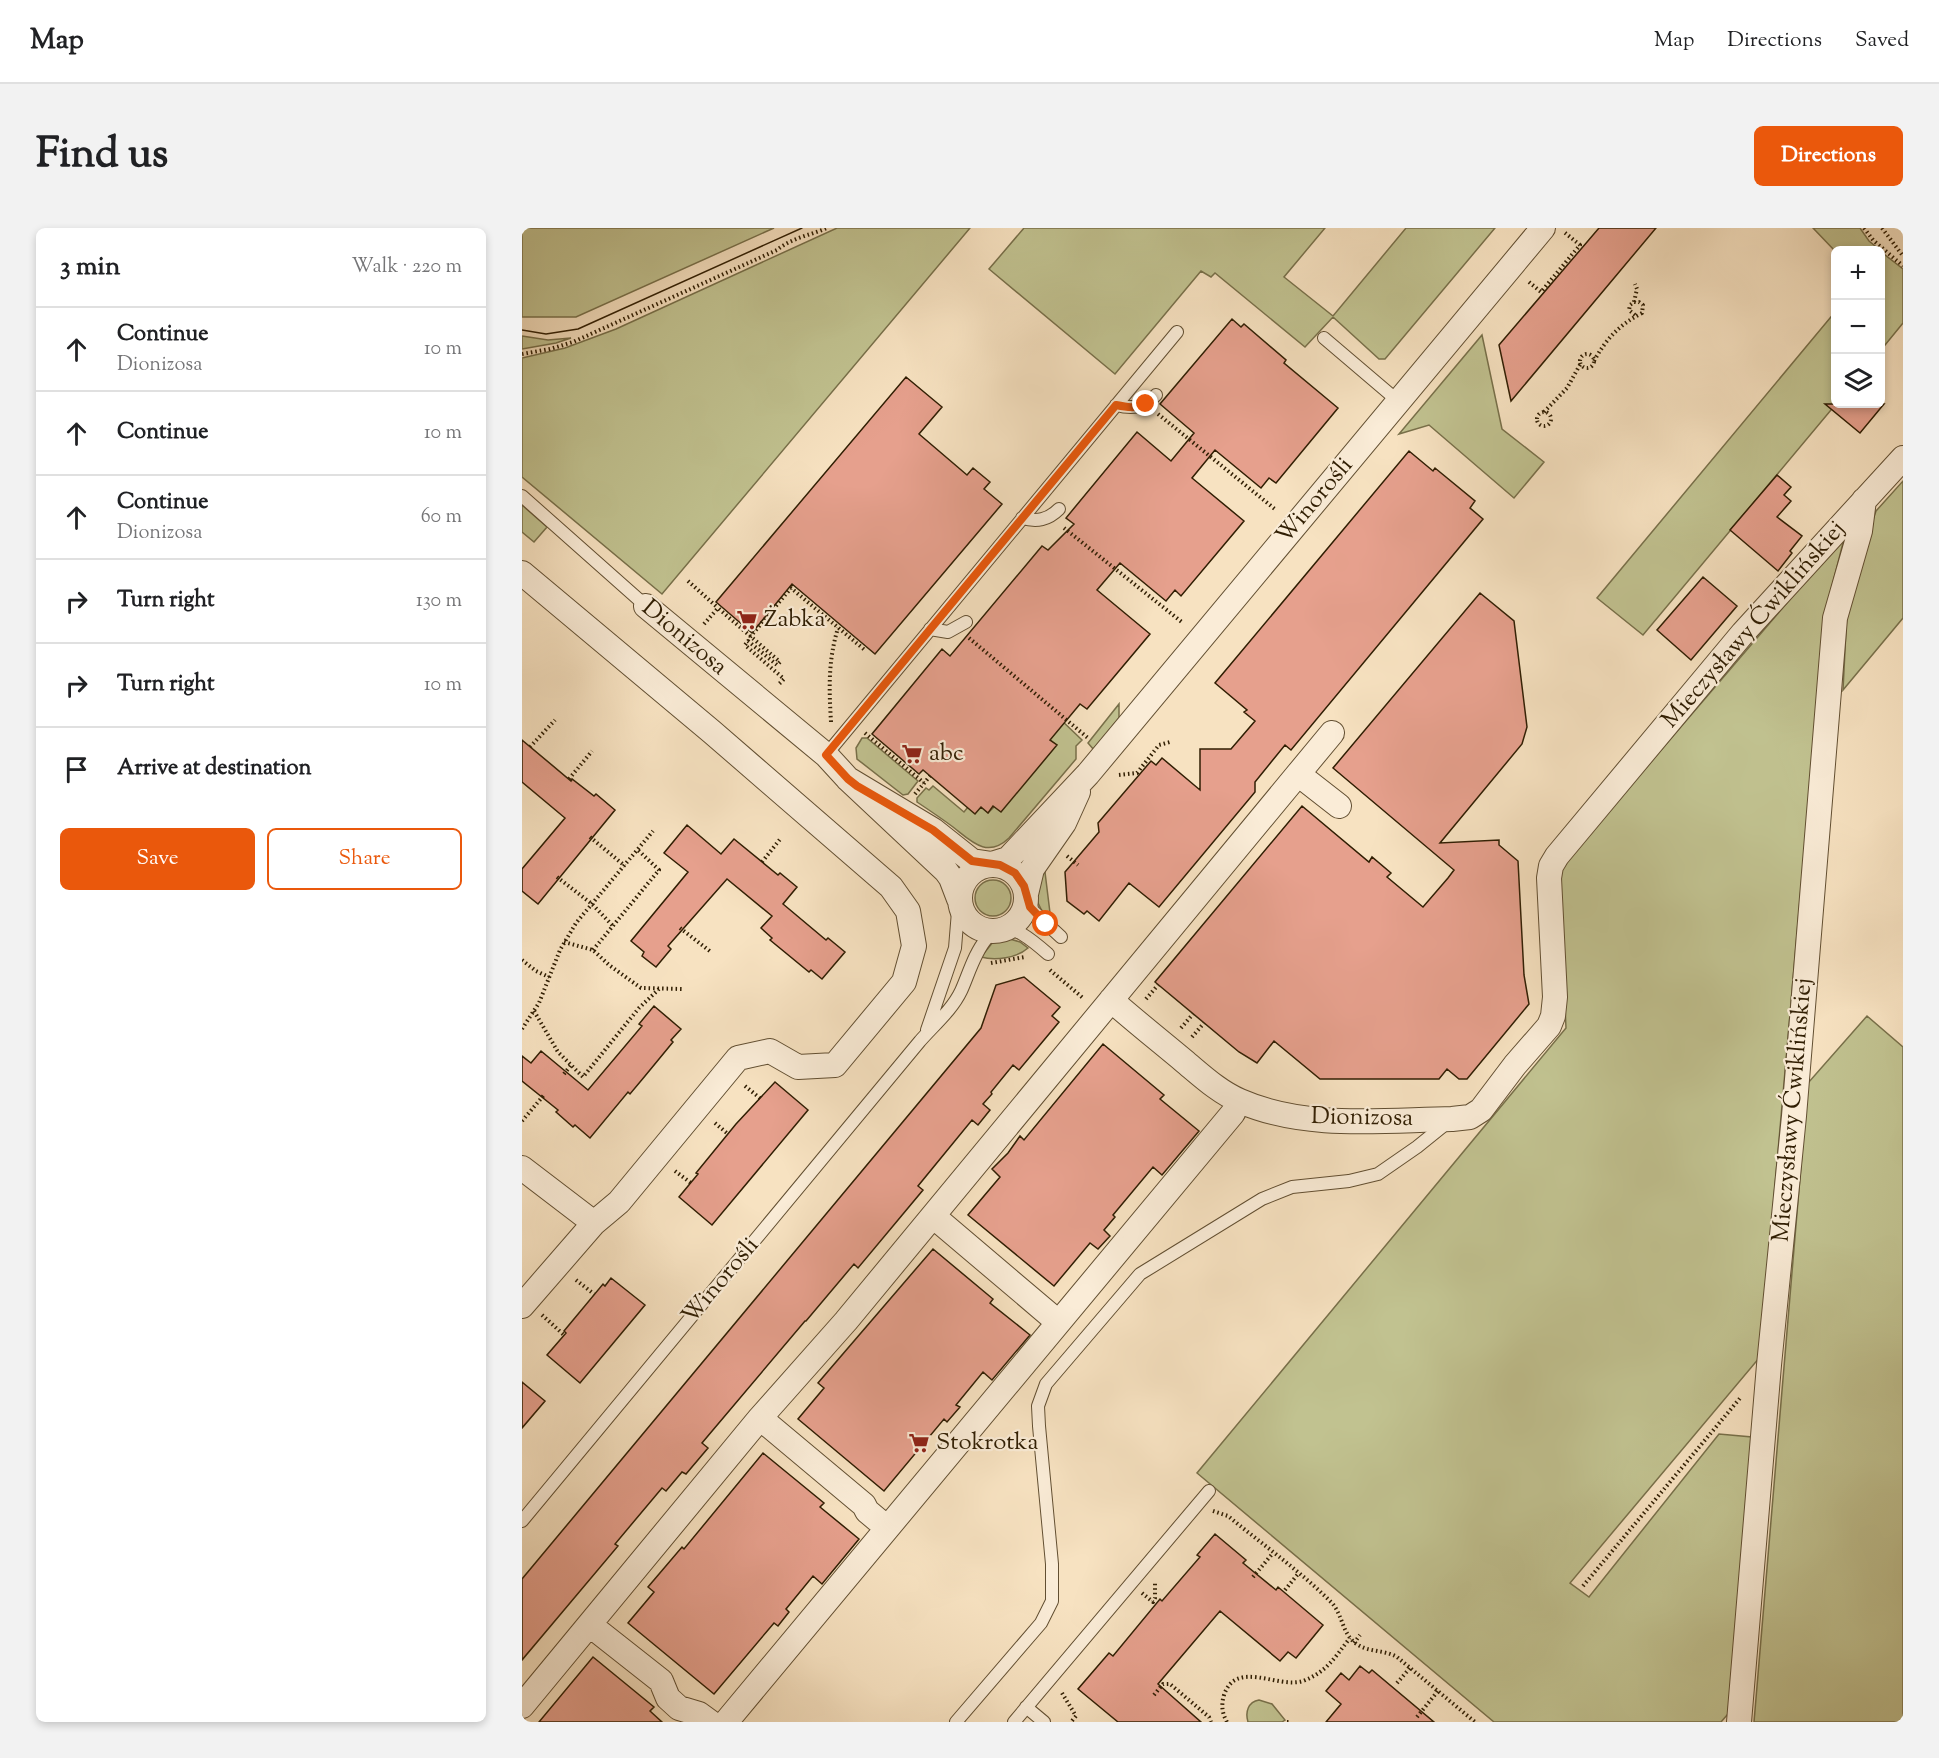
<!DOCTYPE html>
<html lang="en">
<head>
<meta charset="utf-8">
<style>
  :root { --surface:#fff; --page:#f2f2f2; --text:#202124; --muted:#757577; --line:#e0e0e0; --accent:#ea580c }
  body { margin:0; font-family:"Sorts Mill Goudy",serif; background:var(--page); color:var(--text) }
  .controls { position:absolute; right:18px; top:18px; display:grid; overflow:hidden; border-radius:9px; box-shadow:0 3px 9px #0003 }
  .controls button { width:54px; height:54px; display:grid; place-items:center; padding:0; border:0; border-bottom:2px solid var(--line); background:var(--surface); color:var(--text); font:30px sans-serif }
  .stop { position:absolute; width:18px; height:18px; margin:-14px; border:4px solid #ea580c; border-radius:50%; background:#fff }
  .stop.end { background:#ea580c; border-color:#fff; box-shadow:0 2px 6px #0008 }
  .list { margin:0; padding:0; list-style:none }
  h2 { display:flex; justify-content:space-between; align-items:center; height:78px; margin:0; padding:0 24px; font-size:26px }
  h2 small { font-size:20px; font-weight:400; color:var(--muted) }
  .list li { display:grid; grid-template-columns:39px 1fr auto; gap:18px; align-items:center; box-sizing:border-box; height:84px; padding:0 24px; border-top:2px solid var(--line) }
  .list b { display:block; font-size:22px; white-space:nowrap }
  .list p { margin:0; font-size:20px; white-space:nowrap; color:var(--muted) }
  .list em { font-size:20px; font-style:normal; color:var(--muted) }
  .actions { display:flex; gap:12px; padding:18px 24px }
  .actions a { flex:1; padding:14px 0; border:2px solid var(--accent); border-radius:9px; text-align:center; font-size:21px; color:var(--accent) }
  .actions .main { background:var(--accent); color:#fff }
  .icon { flex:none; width:33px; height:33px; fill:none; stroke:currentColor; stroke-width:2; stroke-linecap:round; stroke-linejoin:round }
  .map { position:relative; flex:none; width:1381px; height:1494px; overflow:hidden; border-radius:9px }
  header { display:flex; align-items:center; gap:36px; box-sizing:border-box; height:84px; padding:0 30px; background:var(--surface); border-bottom:2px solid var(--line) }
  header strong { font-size:28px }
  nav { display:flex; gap:33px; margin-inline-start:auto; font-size:21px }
  .intro { display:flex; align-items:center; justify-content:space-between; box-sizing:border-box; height:144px; padding:0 36px }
  h1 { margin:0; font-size:42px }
  .button { padding:15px 27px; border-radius:9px; background:var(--accent); color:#fff; font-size:21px; font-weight:700 }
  main { display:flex; gap:36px; padding:0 36px }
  aside { flex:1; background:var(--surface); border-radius:9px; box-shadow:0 3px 9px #0003 }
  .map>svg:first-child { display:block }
  .green { fill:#c1c290; stroke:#78704a; stroke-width:1.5 }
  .building { fill:#e6a08d; stroke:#301e03; stroke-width:1.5 }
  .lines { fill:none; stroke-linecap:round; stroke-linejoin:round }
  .lane-casing { stroke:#624f32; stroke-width:14 }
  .street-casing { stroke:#624f32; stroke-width:26 }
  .path { stroke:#301e03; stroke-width:4; stroke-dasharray:1.5 3; stroke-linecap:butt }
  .lane { stroke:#faecd7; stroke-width:12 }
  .street { stroke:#faecd7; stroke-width:24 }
  .tram { stroke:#301e03; stroke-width:1.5 }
  .route { stroke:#ea580c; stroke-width:8 }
  .labels { text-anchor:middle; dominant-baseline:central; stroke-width:4.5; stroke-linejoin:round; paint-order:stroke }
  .street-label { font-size:24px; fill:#301e03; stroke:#faecd7 }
  .poi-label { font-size:24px; fill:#301e03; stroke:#faecd7; text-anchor:start }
</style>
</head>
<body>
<header>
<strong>Map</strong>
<nav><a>Map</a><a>Directions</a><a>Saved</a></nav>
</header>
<div class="intro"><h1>Find us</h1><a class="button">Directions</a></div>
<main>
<aside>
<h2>3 min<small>Walk · 220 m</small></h2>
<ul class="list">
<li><svg class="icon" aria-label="ahead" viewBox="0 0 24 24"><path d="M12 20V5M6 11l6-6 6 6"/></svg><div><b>Continue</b><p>Dionizosa</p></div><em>10 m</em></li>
<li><svg class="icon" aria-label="ahead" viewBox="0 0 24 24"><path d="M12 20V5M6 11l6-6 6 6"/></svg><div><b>Continue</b></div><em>10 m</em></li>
<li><svg class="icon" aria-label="ahead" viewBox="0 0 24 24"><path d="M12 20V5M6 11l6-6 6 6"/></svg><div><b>Continue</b><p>Dionizosa</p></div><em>60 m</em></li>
<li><svg class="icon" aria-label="right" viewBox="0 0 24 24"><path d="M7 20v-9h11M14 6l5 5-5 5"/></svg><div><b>Turn right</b></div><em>130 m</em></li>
<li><svg class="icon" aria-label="right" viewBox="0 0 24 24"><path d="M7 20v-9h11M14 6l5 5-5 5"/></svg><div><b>Turn right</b></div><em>10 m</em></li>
<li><svg class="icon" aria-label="arrive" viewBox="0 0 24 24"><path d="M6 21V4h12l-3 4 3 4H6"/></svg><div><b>Arrive at destination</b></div></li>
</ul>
<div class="actions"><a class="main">Save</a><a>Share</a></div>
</aside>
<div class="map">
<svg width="1381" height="1494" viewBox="0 0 1381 1494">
  <rect width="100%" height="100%" fill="#f7e2c1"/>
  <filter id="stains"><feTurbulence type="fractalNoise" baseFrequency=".00333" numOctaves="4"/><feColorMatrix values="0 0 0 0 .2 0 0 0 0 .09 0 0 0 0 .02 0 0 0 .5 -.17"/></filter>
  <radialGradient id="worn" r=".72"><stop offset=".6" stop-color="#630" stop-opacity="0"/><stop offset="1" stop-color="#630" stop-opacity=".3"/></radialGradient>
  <path class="green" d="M 0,0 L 252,0 L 54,89 L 0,89 Z
    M 315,0 L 448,0 L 140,366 L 0,249 L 0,130 L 43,120 L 94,101 Z
    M 502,0 L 803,0 L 762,49 L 811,88 L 884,0 L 973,0 L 863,131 L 857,131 L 811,89 L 783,119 L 693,45 L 689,49 L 679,43 L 593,146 L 467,41 Z
    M 1291,0 L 1338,0 L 1347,13 L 1358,22 L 1313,23 Z
    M 1358,23 L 1381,41 L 1381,95 L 1359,122 Z
    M 1313,84 L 1314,176 L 1121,407 L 1075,370 Z
    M 960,107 L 980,201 L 1022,234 L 992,270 L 907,197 L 877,206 Z
    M 0,108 L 26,112 L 49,110 L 34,115 L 0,121 Z
    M 1381,253 L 1381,390 L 1321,462 L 1325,382 L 1346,306 L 1354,283 Z
    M 0,277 L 25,299 L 12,314 L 0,304 Z
    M 1323,307 L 1303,386 L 1238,1129 L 1048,1355 L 1067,1369 L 1197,1206 L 1230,1209 L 1206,1486 L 1199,1494 L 972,1494 L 675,1245 L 1044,800 L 1038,668 L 1039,639 Z
    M 597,476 L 597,490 L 572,522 L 566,515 Z
    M 537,490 L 560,512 L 554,518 L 554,531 L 487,610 C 465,631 449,613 431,599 C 419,590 407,582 395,574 L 395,570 L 404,560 L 407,562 L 411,558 L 442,584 L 446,579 L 459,579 L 466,585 L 534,517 L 523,507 Z
    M 340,510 L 345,510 L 396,553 L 386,566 L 381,567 L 335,531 L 334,520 Z
    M 522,636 L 529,693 C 507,672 515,661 522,636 Z
    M453 670a18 18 0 1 1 36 0a18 18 0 1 1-36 0Z
    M 488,711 L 498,714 L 506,720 C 495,730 473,733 459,729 L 471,714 Z
    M 1345,788 L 1381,819 L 1381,1494 L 1232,1494 L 1286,855 Z
    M 737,1472 L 750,1476 L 763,1492 L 760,1494 L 726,1494 C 723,1484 726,1474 737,1472 Z"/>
  <path class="building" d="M 1077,0 L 1134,0 L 989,173 L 977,117 Z
    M 710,91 L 719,99 L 722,96 L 764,132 L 762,135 L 816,180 L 754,255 L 747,250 L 739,260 L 693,222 L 670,250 L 722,293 L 659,368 L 653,362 L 644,373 L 598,335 L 575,362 L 628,406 L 565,481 L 558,476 L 528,512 L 535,517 L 479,584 L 471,578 L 466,585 L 459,579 L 453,586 L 401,542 L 397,546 L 350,506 L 420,421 L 428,428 L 520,318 L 526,322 L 552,296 L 544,290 L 615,204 L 649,233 L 672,205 L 638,176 Z
    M 384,149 L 420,179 L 397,206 L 445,247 L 451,240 L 468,254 L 462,261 L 480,276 L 353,426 L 270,356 L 230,405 L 194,374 Z
    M 1303,176 L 1362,176 L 1338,205 Z
    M 887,223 L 911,243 L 913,240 L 953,273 L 948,280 L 961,291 L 769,522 L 763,517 L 733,554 L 733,564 L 637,679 L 607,655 L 577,693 L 565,683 L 562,686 L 545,673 L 543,644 L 577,604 L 576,595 L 629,533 L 634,537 L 640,530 L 678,562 L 678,521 L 709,521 L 733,493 L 722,484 L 725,482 L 693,455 Z
    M 1255,247 L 1269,259 L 1262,267 L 1269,273 L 1255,289 L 1280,308 L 1268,323 L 1270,325 L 1256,343 L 1208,302 Z
    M 1181,349 L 1215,378 L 1169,432 L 1135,402 Z
    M 958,365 L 992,393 L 1005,499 L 1000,516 L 918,615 L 977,612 L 977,617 L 996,633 L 1002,747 L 1007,776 L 945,851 L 937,851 L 925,841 L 917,851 L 798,851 L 752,813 L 735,835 L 717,824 L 633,754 L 780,578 L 847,634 L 850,629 L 869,645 L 865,649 L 901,679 L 926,650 L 932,642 L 811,540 Z
    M 0,512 L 49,553 L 50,551 L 72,568 L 74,566 L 93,582 L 16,676 L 0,663 L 0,641 L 43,590 L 0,554 Z
    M 165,597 L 199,626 L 212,611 L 256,647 L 258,645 L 275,659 L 261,676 L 304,712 L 306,710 L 323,724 L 300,751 L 289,742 L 287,744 L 248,712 L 250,710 L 239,700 L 250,688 L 205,651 L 146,718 L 149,721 L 134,739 L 120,728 L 122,724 L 109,713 L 166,644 L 142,625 Z
    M 502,749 L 538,779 L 530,788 L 537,794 L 497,842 L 491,837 L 469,864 L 470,866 L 461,876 L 468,882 L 456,897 L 450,892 L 396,958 L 401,962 L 336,1040 L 332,1036 L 284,1093 L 283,1093 L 180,1215 L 186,1220 L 164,1246 L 160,1244 L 144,1263 L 140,1260 L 93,1316 L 96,1318 L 0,1432 L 0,1351 L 459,800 L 474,757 Z
    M 132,778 L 159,801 L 149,812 L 151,814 L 123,848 L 108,866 L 106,864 L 68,910 L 53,897 L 51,899 L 34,884 L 36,882 L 0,853 L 0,828 L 9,835 L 19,823 L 66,862 L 120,798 L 117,796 Z
    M 581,816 L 642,867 L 638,871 L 677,903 L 640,947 L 631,939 L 591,987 L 593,989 L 582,1002 L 588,1008 L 576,1021 L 568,1015 L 532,1058 L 446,987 L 478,949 L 470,941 L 486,925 L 498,908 L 502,912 Z
    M 253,854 L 286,882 L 190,997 L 157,969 L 176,946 L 174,945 L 214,896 Z
    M 411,1021 L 471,1071 L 468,1075 L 508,1107 L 470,1152 L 461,1144 L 434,1177 L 438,1179 L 425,1194 L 422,1191 L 362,1263 L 276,1191 L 302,1160 L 296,1155 Z
    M 89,1050 L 123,1077 L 58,1155 L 25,1127 L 44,1105 L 42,1103 L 81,1056 L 83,1058 Z
    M 0,1154 L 23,1173 L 0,1200 Z
    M 241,1225 L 302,1275 L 298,1279 L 337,1311 L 300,1356 L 291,1348 L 264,1381 L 267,1384 L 256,1398 L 252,1395 L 192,1466 L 106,1395 L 132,1364 L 126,1359 L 160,1319 L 162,1321 Z
    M 693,1306 L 724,1332 L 721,1335 L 754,1362 L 756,1359 L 801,1397 L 774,1430 L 766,1424 L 758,1433 L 698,1383 L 636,1456 L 679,1494 L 596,1494 L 556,1461 L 587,1425 L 591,1428 L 638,1371 L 640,1373 L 678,1329 L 675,1327 Z
    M 71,1429 L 132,1479 L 128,1483 L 140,1494 L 17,1494 Z
    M 838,1438 L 847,1445 L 850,1442 L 912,1494 L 804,1494 L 819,1476 L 804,1463 L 819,1445 L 827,1452 Z"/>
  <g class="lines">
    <g class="lane-casing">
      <path id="lane" d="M 802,110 L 876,173
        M 594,177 C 610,181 622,180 634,167
        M 0,268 L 124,378
        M 500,290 C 515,294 526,292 537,281
        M 408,401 L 426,404 L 444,394
        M 304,527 L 655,104
        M 504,666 L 511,683 L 539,709
        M 405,802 L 433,720 L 437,671
        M 0,1293 L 398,813 C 412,797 430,782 439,763 C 450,740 462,684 500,706 C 510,712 518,719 526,726
        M 504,1479 L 522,1494
        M 434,1494 L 519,1395 L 530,1373 L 530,1336 L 517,1198 L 516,1178 L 524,1156 L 618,1046 L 740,971 L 770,959 L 827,953 L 856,946 L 895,919 L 926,894
        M 492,1494 L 687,1263"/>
    </g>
    <g class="street-casing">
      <path id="street" d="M 0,345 L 190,504 L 369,659 L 386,683 L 392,718 L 382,754 L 313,837 L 276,839 L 248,823 L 216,830 L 97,974 L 72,995 L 0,940
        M 124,378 L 304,527 L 326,551 L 424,643 L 429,650 L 437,671
        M 810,505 L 776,546 L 817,578
        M 326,551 L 411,602 L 450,633 L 470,636 L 486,631 L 566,546 L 1021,0
        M438 670a33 33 0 1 1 66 0a33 33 0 1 1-66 0Z
        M 504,666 L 510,641 L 542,595 L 556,564
        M 589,772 C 613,793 638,813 662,833 C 680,848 697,864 718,873 C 784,902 861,892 930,891 L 948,889 L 959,882 L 993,837 L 1027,798 L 1031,788 L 1033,769 L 1027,650 L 1029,638 L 1035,628 L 1221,405 L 1381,230
        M 411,988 L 536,1094
        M 0,1078 L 72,995
        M 238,1190 L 342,1277 L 345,1283 L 364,1299
        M 68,1397 L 139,1453 L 146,1470 L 157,1480 L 177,1486 L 188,1494
        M 0,1478 L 238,1190 L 324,1093 L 776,546
        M 204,1494 L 711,885
        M 1217,1494 L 1247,1137 L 1272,888 L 1313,390 L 1338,303 L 1342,272"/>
    </g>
    <path class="path" d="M 1342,0 L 1351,12 L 1381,38
      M 1360,0 L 1381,28
      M 1007,54 L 1019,64 L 1058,17 L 1042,4
      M 1112,74 L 1115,61 L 1113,56
      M 0,126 L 28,121 L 51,114 L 255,22 C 269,10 289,7 305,0
      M1058 133a7 7 0 1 1 14 0a7 7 0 1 1-14 0Z
      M 1072,133 C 1084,111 1098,96 1120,85 L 1121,77 L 1117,74 L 1112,74 L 1108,77 L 1107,82 L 1113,87
      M 1022,184 L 1045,160 L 1059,135
      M1015 191a7 7 0 1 1 14 0a7 7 0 1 1-14 0Z
      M 636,186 L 754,282
      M 542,300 L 661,395
      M 166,353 L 196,380
      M 182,396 L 196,380 L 258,434 L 255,437 L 226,413 L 223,417 L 262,451 L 256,457
      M 228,409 L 269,360 L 344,423
      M 447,410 L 566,510
      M 309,494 C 307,460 306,433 316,400
      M 343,505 L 402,555
      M 8,519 L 33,492
      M 597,547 L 615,545 L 637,517 L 648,514
      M 47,551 L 70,523
      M 393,566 L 408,548
      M 68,609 L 103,638
      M 545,628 L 556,637
      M 240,634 L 259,610
      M 35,649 L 70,676 L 91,698
      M 158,700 L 189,724
      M 42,714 L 71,722 L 87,737 L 119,760 L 160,761
      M 71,722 L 137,642 L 116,622
      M 0,732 L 14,743 L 27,749
      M 469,735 L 503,729
      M 528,742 L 561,770
      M 624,771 L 636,757
      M 12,783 L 36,824 L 61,849 L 117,780 L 137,761
      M 659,800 L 671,786
      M 0,801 L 17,775 L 38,722 L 54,695 L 131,603
      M 670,809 L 682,795
      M 42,846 L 49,837
      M 223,858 L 239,871
      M 0,893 L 22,867
      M 193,895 L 206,906
      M 153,943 L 169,955
      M 54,1052 L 72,1066
      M 20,1087 L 42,1107
      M 691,1283 L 706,1288 C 740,1316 778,1343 809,1374 C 820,1385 820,1404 832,1414 C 845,1425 861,1421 875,1429 L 953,1494
      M 731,1349 L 751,1325
      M 1061,1358 L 1219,1169
      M 763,1362 L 776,1346
      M 620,1365 L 631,1374 L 633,1370 L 633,1354
      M 832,1415 L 838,1407
      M 875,1455 L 888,1440
      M 540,1465 L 554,1488 L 549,1494
      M 632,1467 L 641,1456 L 648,1456 L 687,1489 L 689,1494
      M 895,1489 L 916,1463
      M 705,1494 C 700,1485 699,1477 702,1467 C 714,1431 756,1461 781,1453 C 805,1444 813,1429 828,1410
      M 765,1494 L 769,1494"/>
    <use href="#lane" class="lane"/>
    <use href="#street" class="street"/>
    <path class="tram" d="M 0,102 L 24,106 L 56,101 L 280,0"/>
  </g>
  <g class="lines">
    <path class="route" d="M 524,696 L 508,679 L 502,658 L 493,645 L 478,637 L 450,633 L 411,602 L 335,558 L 326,551 L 304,527 L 594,177 C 604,179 614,181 624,176"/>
  </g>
  <defs>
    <g id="supermarket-bare" transform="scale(1.62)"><path d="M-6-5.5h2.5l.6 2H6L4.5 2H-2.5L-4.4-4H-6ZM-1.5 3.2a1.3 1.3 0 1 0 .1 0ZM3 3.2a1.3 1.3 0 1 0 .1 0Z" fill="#8f2418" stroke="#faecd7" stroke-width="2.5" paint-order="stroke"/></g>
  </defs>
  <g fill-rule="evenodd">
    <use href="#supermarket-bare" x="225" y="392"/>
    <use href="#supermarket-bare" x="390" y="526"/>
    <use href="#supermarket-bare" x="397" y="1215"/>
  </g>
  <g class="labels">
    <g class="street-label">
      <text transform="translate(793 273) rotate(-50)">Winorośli</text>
      <text transform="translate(1232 397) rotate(-49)">Mieczysławy Ćwiklińskiej</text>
      <text transform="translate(162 410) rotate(40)">Dionizosa</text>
      <text transform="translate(1271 882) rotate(-85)">Mieczysławy Ćwiklińskiej</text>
      <text transform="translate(840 890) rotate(1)">Dionizosa</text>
      <text transform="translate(199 1053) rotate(-50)">Winorośli</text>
    </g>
    <g class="poi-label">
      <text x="242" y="392">Żabka</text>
      <text x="407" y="526">abc</text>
      <text x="414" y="1215">Stokrotka</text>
    </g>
  </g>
  <rect width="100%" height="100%" filter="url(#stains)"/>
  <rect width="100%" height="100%" fill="url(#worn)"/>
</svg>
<div class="controls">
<button>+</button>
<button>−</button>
<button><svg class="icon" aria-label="layers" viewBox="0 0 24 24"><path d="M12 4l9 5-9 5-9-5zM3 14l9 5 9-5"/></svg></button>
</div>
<div class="stop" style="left:524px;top:696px"></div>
<div class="stop end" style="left:624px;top:176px"></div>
</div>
</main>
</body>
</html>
